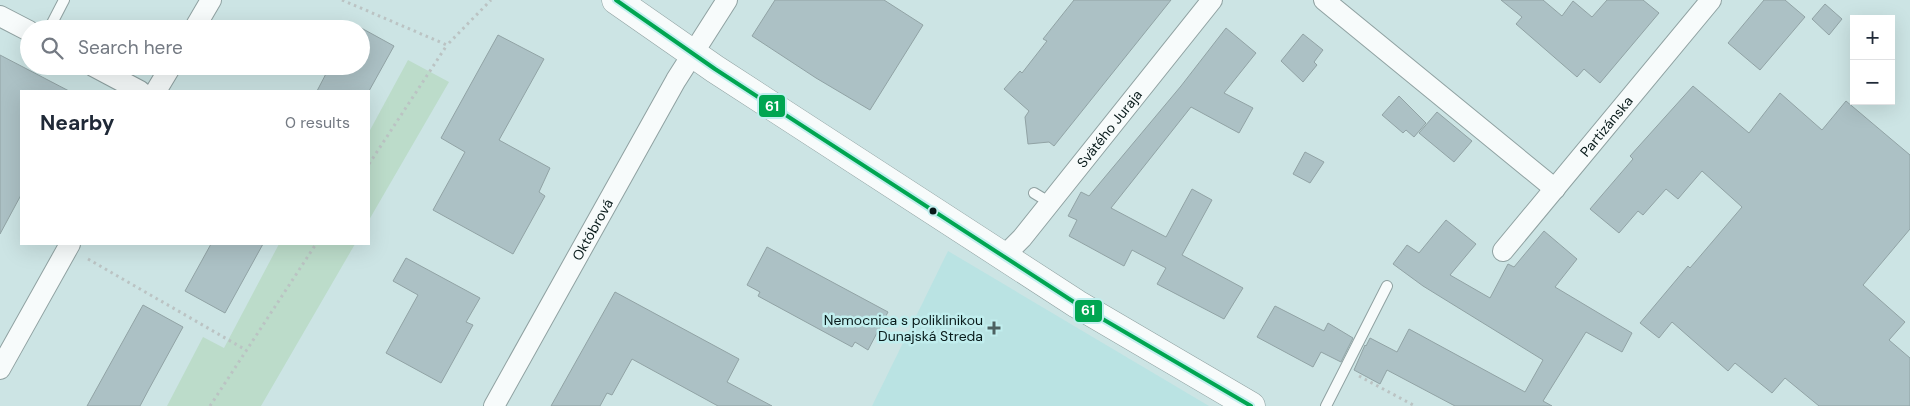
<!DOCTYPE html>
<html lang="en">
<head>
<meta charset="utf-8">
<style>
  :root { --surface:#fff; --page:#f2f2f3; --text:#1f2937; --muted:#747a83; --line:#e0e1e3 }
  body { margin:0; font-family:"DM Sans",sans-serif; background:var(--page); color:var(--text) }
  .controls { position:absolute; right:15px; top:15px; display:grid; overflow:hidden; border-radius:0px; box-shadow:0 5px 20px #0002 }
  .controls button { width:45px; height:45px; display:grid; place-items:center; padding:0; border:0; border-bottom:1px solid var(--line); background:var(--surface); color:var(--text); font:25px sans-serif }
  .list { margin:0; padding:0; list-style:none }
  h2 { display:flex; justify-content:space-between; align-items:center; height:65px; margin:0; padding:0 20px; font-size:21px }
  h2 small { font-size:16px; font-weight:400; color:var(--muted) }
  .icon { flex:none; width:28px; height:28px; fill:none; stroke:currentColor; stroke-width:2; stroke-linecap:round; stroke-linejoin:round }
  .map { position:relative; flex:none; width:1910px; height:406px; overflow:hidden }
  .search { position:absolute; background:var(--surface); box-shadow:0 5px 20px #0002; left:20px; top:20px; width:350px; height:55px; display:flex; align-items:center; gap:12px; box-sizing:border-box; padding:0 18px; border-radius:28px; color:var(--muted); font-size:19px }
  .panel { position:absolute; background:var(--surface); box-shadow:0 5px 20px #0002; left:20px; top:90px; width:350px; height:155px; border-radius:0px }
  .map>svg:first-child { display:block }
  .built { fill:#bae3e3 }
  .green { fill:#bcdcca }
  .building { fill:#acc1c5; stroke:#91a3a5 }
  .lines { fill:none; stroke-linecap:round; stroke-linejoin:round }
  .service-casing { stroke:#8fa1a1; stroke-width:12 }
  .minor-casing { stroke:#8fa1a1; stroke-width:22 }
  .secondary-casing { stroke:#8fa1a1; stroke-width:29 }
  .path { stroke:#bbc3c3; stroke-width:3; stroke-dasharray:2.5 4; stroke-linecap:butt }
  .service { stroke:#f7fbfb; stroke-width:10 }
  .minor { stroke:#f7fbfb; stroke-width:20 }
  .secondary { stroke:#f7fbfb; stroke-width:28 }
  .bus-1-casing { stroke:#c1eeee; stroke-width:8 }
  .bus-1 { stroke:#00a651; stroke-width:4 }
  .bus-dot { fill:#081a1a; stroke:#c1eeee; stroke-width:2 }
  .poi-dot { fill:#4d6161; stroke:#c1eeee; stroke-width:2 }
  .labels { text-anchor:middle; dominant-baseline:central; stroke-width:5; stroke-linejoin:round; paint-order:stroke }
  .street-label { font-size:14px; fill:#081a1a; stroke:#c1eeee }
  .poi-label { font-size:14px; fill:#081a1a; stroke:#c1eeee; text-anchor:end }
  .line-badge { stroke:#c1eeee; stroke-width:2 }
  .badge-label { font-size:14px; text-anchor:middle; font-weight:bold; fill:#fff }
</style>
</head>
<body>
<div class="map">
<svg width="1910" height="406" viewBox="0 0 1910 406">
  <rect width="100%" height="100%" fill="#cce4e4"/>
  <path class="built" d="M 948,251 L 1209,406 L 872,406 Z"/>
  <path class="green" d="M 408,60 L 449,82 L 369,220 L 369,132 Z
    M 279,244 L 355,244 L 261,406 L 167,406 L 203,337 L 224,348 Z"/>
  <path class="building" d="M 775,0 L 884,0 L 923,25 L 870,110 L 816,78 L 752,36 Z
    M 1074,0 L 1171,0 L 1054,146 L 1049,142 L 1028,144 L 1025,117 L 1029,111 L 1004,89 L 1020,71 L 1022,73 L 1047,41 L 1043,39 Z
    M 1501,0 L 1543,0 L 1562,16 L 1573,1 L 1592,17 L 1607,0 L 1643,0 L 1659,13 L 1600,83 L 1584,69 L 1577,77 L 1516,24 L 1522,17 Z
    M 1764,0 L 1785,0 L 1805,17 L 1760,70 L 1728,43 Z
    M 1825,4 L 1842,19 L 1829,35 L 1812,19 Z
    M 354,24 L 394,46 L 369,91 L 317,91 L 330,66 L 361,66 L 361,29 L 351,29 Z
    M 1226,28 L 1256,53 L 1224,93 L 1253,108 L 1239,133 L 1191,107 L 1111,208 L 1166,237 L 1192,189 L 1212,200 L 1182,255 L 1243,288 L 1224,319 L 1157,284 L 1166,268 L 1132,250 L 1124,266 L 1069,236 L 1077,220 L 1068,216 L 1081,192 L 1089,196 L 1181,86 Z
    M 1303,34 L 1323,50 L 1314,62 L 1317,65 L 1303,82 L 1281,61 Z
    M 498,35 L 544,59 L 499,140 L 550,168 L 539,192 L 545,196 L 513,254 L 433,210 L 465,152 L 441,138 Z
    M 0,55 L 69,91 L 21,91 L 21,195 L 0,234 Z
    M 1693,86 L 1749,133 L 1780,93 L 1822,130 L 1846,101 L 1910,155 L 1910,229 L 1863,285 L 1905,322 L 1889,340 L 1910,358 L 1910,406 L 1819,406 L 1785,378 L 1772,393 L 1735,363 L 1728,371 L 1672,322 L 1659,338 L 1640,323 L 1688,266 L 1690,268 L 1742,207 L 1702,171 L 1678,199 L 1666,189 L 1643,215 L 1638,211 L 1619,233 L 1590,209 L 1633,159 L 1630,156 Z
    M 1399,96 L 1426,123 L 1414,137 L 1406,130 L 1403,133 L 1382,115 Z
    M 1437,112 L 1472,141 L 1454,162 L 1419,133 Z
    M 1305,152 L 1324,162 L 1310,183 L 1293,174 Z
    M 1446,220 L 1476,244 L 1450,275 L 1490,298 L 1508,264 L 1514,267 L 1544,231 L 1577,259 L 1555,287 L 1632,333 L 1622,352 L 1586,332 L 1543,401 L 1552,406 L 1455,406 L 1387,370 L 1380,384 L 1354,370 L 1365,345 L 1366,346 L 1370,338 L 1397,352 L 1409,329 L 1525,392 L 1543,360 L 1423,286 L 1393,264 L 1407,245 L 1419,253 Z
    M 211,244 L 263,244 L 225,313 L 185,291 Z
    M 767,247 L 888,312 L 868,350 L 855,342 L 852,347 L 758,296 L 760,292 L 747,285 Z
    M 406,258 L 480,298 L 466,322 L 473,325 L 441,383 L 386,353 L 418,295 L 393,281 Z
    M 615,292 L 739,359 L 727,382 L 772,406 L 718,406 L 632,359 L 612,395 L 607,393 L 600,406 L 551,406 Z
    M 143,305 L 183,327 L 149,389 L 140,406 L 87,406 Z
    M 1275,306 L 1324,331 L 1328,323 L 1353,338 L 1341,362 L 1321,352 L 1313,367 L 1257,337 Z"/>
  <g class="lines">
    <g class="service-casing">
      <path id="service" d="M 49,29 L 64,0
        M 1034,193 L 1049,202
        M 1326,406 L 1387,286"/>
    </g>
    <g class="minor-casing">
      <g id="minor">
        <path d="M 1324,0 L 1555,189"/>
        <path d="M 0,16 L 29,31"/>
        <path d="M 194,29 L 211,0"/>
        <path d="M 93,66 L 140,91"/>
        <path d="M 156,91 L 171,66"/>
        <path id="s1" d="M 1503,251 L 1711,0"/>
        <path id="s2" d="M 1005,255 L 1022,238 L 1212,0"/>
        <path d="M 0,369 L 70,244"/>
        <path id="s3" d="M 494,406 L 676,80 L 727,0"/>
      </g>
    </g>
    <g class="secondary-casing">
      <path id="secondary" d="M 616,0 L 715,69 L 1077,304 L 1251,406"/>
    </g>
    <path class="path" d="M 342,0 L 447,45 L 491,0
      M 369,164 L 447,45
      M 88,259 L 246,350
      M 1359,376 L 1415,406
      M 210,406 L 316,244"/>
    <use href="#service" class="service"/>
    <use href="#minor" class="minor"/>
    <use href="#secondary" class="secondary"/>
    <g class="bus-1-casing">
      <path id="bus-1" d="M 616,0 L 715,69 L 1077,304 L 1251,406"/>
    </g>
    <use href="#bus-1" class="bus-1"/>
  </g>
  <circle class="bus-dot" cx="933" cy="211" r="4.5"/>
  <path class="poi-dot" d="M991.5 320.5h5v5h5v5h-5v5h-5v-5h-5v-5h5z"/>
  <g class="labels">
    <g class="street-label">
      <text stroke="none"><textPath href="#s1" startOffset="162">Partizánska</textPath></text>
      <text stroke="none"><textPath href="#s2" startOffset="164">Svätého Juraja</textPath></text>
      <text stroke="none"><textPath href="#s3" startOffset="202">Októbrová</textPath></text>
    </g>
    <g class="poi-label">
      <text x="983" y="320">Nemocnica s poliklinikou<tspan x="983" dy="16">Dunajská Streda</tspan></text>
    </g>
  </g>
  <g class="line-badge">
    <rect x="758" y="94" width="28" height="24" rx="5" fill="#00a651"/>
    <rect x="1074" y="299" width="29" height="24" rx="5" fill="#00a651"/>
  </g>
  <g class="badge-label">
    <text x="772" y="111">61</text>
    <text x="1088" y="315">61</text>
  </g>
</svg>
<div class="controls">
<button>+</button>
<button>−</button>
</div>
<div class="search"><svg class="icon" aria-label="search" viewBox="0 0 24 24"><circle cx="10" cy="10" r="6"/><path d="M15 15l6 6"/></svg>Search here</div>
<section class="panel">
<h2>Nearby<small>0 results</small></h2>
<ul class="list">
</ul>
</section>
</div>
</body>
</html>
